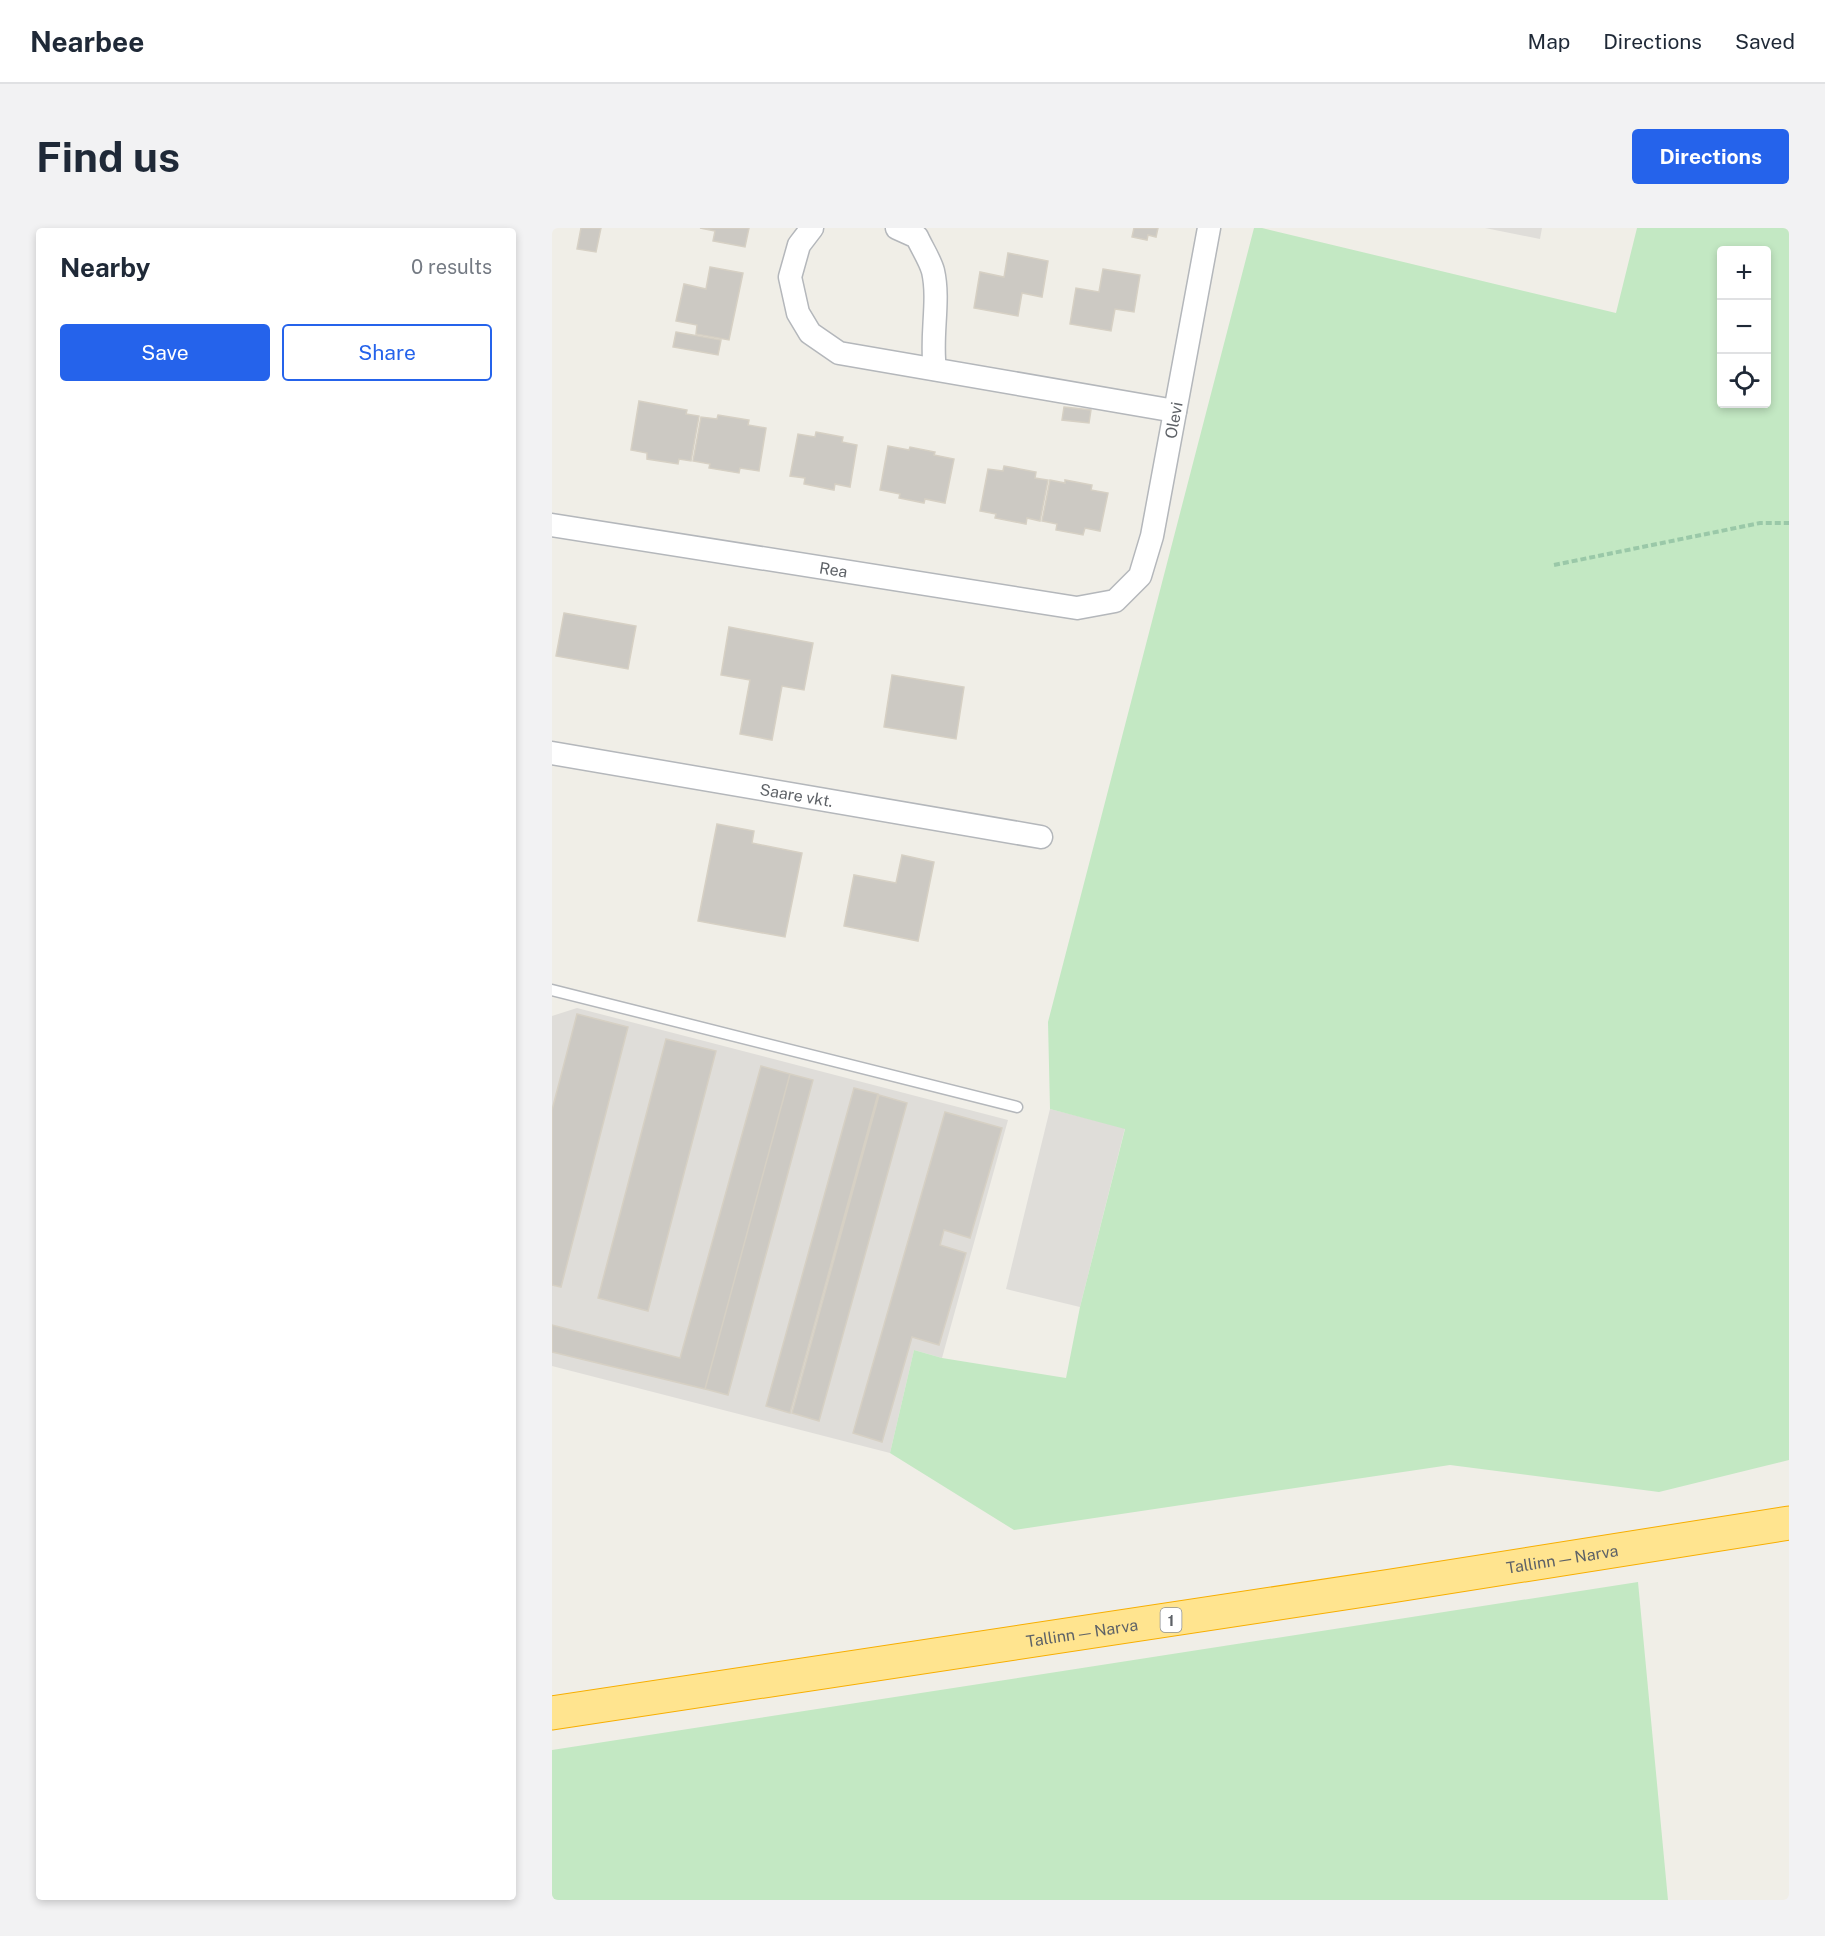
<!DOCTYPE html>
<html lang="en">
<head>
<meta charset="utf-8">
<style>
  :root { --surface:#fff; --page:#f2f2f3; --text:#1f2937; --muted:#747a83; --line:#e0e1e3; --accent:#2563eb }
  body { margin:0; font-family:"Public Sans",sans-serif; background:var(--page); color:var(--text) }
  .controls { position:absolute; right:18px; top:18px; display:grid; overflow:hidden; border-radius:6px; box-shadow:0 3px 9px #0003 }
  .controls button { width:54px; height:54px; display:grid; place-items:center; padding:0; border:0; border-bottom:2px solid var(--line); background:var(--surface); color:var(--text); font:30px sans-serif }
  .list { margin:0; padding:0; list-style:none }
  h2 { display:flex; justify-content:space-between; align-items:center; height:78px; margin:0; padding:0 24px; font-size:26px }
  h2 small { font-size:20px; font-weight:400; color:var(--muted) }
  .actions { display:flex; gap:12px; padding:18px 24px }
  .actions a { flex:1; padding:14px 0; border:2px solid var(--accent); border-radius:6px; text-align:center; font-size:21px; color:var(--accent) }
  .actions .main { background:var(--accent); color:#fff }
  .icon { flex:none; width:33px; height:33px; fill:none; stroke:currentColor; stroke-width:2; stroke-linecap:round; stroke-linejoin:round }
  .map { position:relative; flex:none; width:1237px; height:1672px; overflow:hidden; border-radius:6px }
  header { display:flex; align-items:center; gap:36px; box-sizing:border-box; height:84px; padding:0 30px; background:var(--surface); border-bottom:2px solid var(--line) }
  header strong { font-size:28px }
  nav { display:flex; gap:33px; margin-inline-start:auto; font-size:21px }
  .intro { display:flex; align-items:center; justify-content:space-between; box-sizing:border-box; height:144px; padding:0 36px }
  h1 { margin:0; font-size:42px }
  .button { padding:15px 27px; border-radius:6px; background:var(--accent); color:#fff; font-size:21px; font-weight:700 }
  main { display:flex; gap:36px; padding:0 36px }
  aside { flex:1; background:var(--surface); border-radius:6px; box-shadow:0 3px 9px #0003 }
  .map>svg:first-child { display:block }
  .industrial { fill:#dfddd9 }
  .green { fill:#c3e8c3; fill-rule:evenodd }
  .building { fill:#ccc9c3; stroke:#d6d0c4; stroke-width:1.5 }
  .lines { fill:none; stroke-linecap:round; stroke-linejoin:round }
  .lane-casing { stroke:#b4b7bb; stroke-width:13 }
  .street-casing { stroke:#b4b7bb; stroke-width:25 }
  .highway-casing { stroke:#f7ae00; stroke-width:35 }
  .path { stroke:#9ac8a8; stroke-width:4; stroke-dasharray:6 3; stroke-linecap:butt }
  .lane { stroke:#fff; stroke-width:10 }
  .street { stroke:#fff; stroke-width:22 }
  .highway { stroke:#ffe48f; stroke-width:33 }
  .labels { text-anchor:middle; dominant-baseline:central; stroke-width:5; stroke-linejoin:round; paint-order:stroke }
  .shield { fill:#fff; stroke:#8e9195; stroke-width:1.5 }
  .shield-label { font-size:15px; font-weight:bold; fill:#5e6267 }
  .street-label { font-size:16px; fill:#5e6267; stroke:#fff }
</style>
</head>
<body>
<header>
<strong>Nearbee</strong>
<nav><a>Map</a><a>Directions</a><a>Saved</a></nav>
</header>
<div class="intro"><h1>Find us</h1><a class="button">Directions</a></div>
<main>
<aside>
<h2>Nearby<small>0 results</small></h2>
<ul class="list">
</ul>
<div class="actions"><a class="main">Save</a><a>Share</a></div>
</aside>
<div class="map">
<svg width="1237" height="1672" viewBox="0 0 1237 1672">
  <rect width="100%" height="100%" fill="#f0eee7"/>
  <path class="industrial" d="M 933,0 L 990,0 L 988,11 Z
    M 25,780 L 456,892 L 390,1130 L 362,1122 L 338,1225 L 0,1138 L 0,788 Z
    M 498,881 L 573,900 L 528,1079 L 454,1061 Z"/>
  <path class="green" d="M 702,0 L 710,0 L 1064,85 L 1085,0 L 1237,0 L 1237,1232 L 1107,1264 L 898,1237 L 462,1302 L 338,1225 L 362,1122 L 390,1130 L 514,1150 L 528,1079 L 573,901 L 498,881 L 496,794 ZM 1214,22 L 1214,176 L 1170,176 L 1170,22 Z
    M 1086,1354 L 1116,1672 L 0,1672 L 0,1522 Z"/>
  <path class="building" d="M 29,0 L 49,0 L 44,24 L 25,21 Z
    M 148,0 L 197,0 L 193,19 L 161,13 L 163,3 Z
    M 582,0 L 606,0 L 604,9 L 596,7 L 595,12 L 580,9 Z
    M 456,25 L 496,33 L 490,69 L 470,65 L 466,88 L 422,80 L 428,44 L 452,49 Z
    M 158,39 L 191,45 L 177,112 L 144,106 L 145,97 L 124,93 L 132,56 L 154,61 Z
    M 551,41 L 588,47 L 582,84 L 563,81 L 559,103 L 518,96 L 524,60 L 547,64 Z
    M 124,104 L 169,112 L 166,127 L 121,119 Z
    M 87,173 L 135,182 L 134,186 L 147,188 L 139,233 L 127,231 L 126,236 L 95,231 L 95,225 L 79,222 Z
    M 512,179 L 539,182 L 537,195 L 510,192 Z
    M 166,187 L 197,192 L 196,197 L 214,200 L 207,243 L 188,240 L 187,245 L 157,240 L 158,236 L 141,233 L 149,189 L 165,191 Z
    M 264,204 L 291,209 L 290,214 L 305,217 L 298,259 L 283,256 L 282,262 L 252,256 L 253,250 L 238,248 L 246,206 L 263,209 Z
    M 336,218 L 357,222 L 358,219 L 383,224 L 382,227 L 402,231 L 393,275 L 373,271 L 372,275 L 347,270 L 348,266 L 328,262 Z
    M 452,238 L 484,244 L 483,250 L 496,252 L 488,293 L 475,290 L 474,296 L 443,290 L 444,286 L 428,283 L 436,241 L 451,243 Z
    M 498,252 L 513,255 L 513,252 L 540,257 L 539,262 L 556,265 L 548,303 L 533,300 L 531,307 L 504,302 L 505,296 L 490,293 Z
    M 12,385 L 84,398 L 76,441 L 4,428 Z
    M 177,399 L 261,415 L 252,462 L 230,458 L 220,512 L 188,506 L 198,452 L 169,447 Z
    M 340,447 L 412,459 L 404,511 L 332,499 Z
    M 165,596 L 202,603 L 200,615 L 250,625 L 233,709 L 146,693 Z
    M 350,627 L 382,634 L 366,713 L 292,698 L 302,647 L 344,655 Z
    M 25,786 L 76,799 L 9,1059 L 0,1057 L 0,882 Z
    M 114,811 L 164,823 L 96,1083 L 46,1070 Z
    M 209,838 L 238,846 L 153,1161 L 0,1124 L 0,1097 L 128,1130 Z
    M 238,846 L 261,852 L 176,1167 L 153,1161 Z
    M 302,860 L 326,866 L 238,1185 L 214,1178 Z
    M 327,867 L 355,875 L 267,1193 L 240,1185 Z
    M 393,884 L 450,900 L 418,1010 L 392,1002 L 388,1017 L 414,1025 L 387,1117 L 360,1109 L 330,1214 L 301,1205 Z"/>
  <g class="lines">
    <g class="lane-casing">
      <path id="lane" d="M 0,762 L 465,879"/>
    </g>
    <g class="street-casing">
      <g id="street">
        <path d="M 260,0 L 247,17 L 238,49 L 246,85 L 258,105 L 287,125 L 623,183"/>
        <path d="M 345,0 L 365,9 C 370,20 378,32 381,43 C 388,73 378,110 383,141"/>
        <path id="s1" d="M 0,297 L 525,380 L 563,373 L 588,348 L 600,308 L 657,0"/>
        <path id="s2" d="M 0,525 L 489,609"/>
      </g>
    </g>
    <g class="highway-casing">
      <g id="highway">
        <path id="s3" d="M 0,1485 L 839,1358 L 1237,1295"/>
      </g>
    </g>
    <path class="path" d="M 1002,337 L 1208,295 L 1237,295"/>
    <use href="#lane" class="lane"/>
    <use href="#street" class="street"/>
    <use href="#highway" class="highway"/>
  </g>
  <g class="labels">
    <rect class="shield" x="608.5" y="1380" width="21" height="24" rx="4.5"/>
    <g class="shield-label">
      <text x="619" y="1392">1</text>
    </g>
    <g class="street-label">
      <text stroke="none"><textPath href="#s1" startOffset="765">Olevi</textPath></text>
      <text stroke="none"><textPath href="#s1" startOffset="285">Rea</textPath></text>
      <text stroke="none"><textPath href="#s2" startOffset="248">Saare vkt.</textPath></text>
      <text stroke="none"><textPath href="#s3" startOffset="1022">Tallinn — Narva</textPath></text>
      <text stroke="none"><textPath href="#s3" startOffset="536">Tallinn — Narva</textPath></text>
    </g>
  </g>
</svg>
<div class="controls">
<button>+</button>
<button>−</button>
<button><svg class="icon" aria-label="locate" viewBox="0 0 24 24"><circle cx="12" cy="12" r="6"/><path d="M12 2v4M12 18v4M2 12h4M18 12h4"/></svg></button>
</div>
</div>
</main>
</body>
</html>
